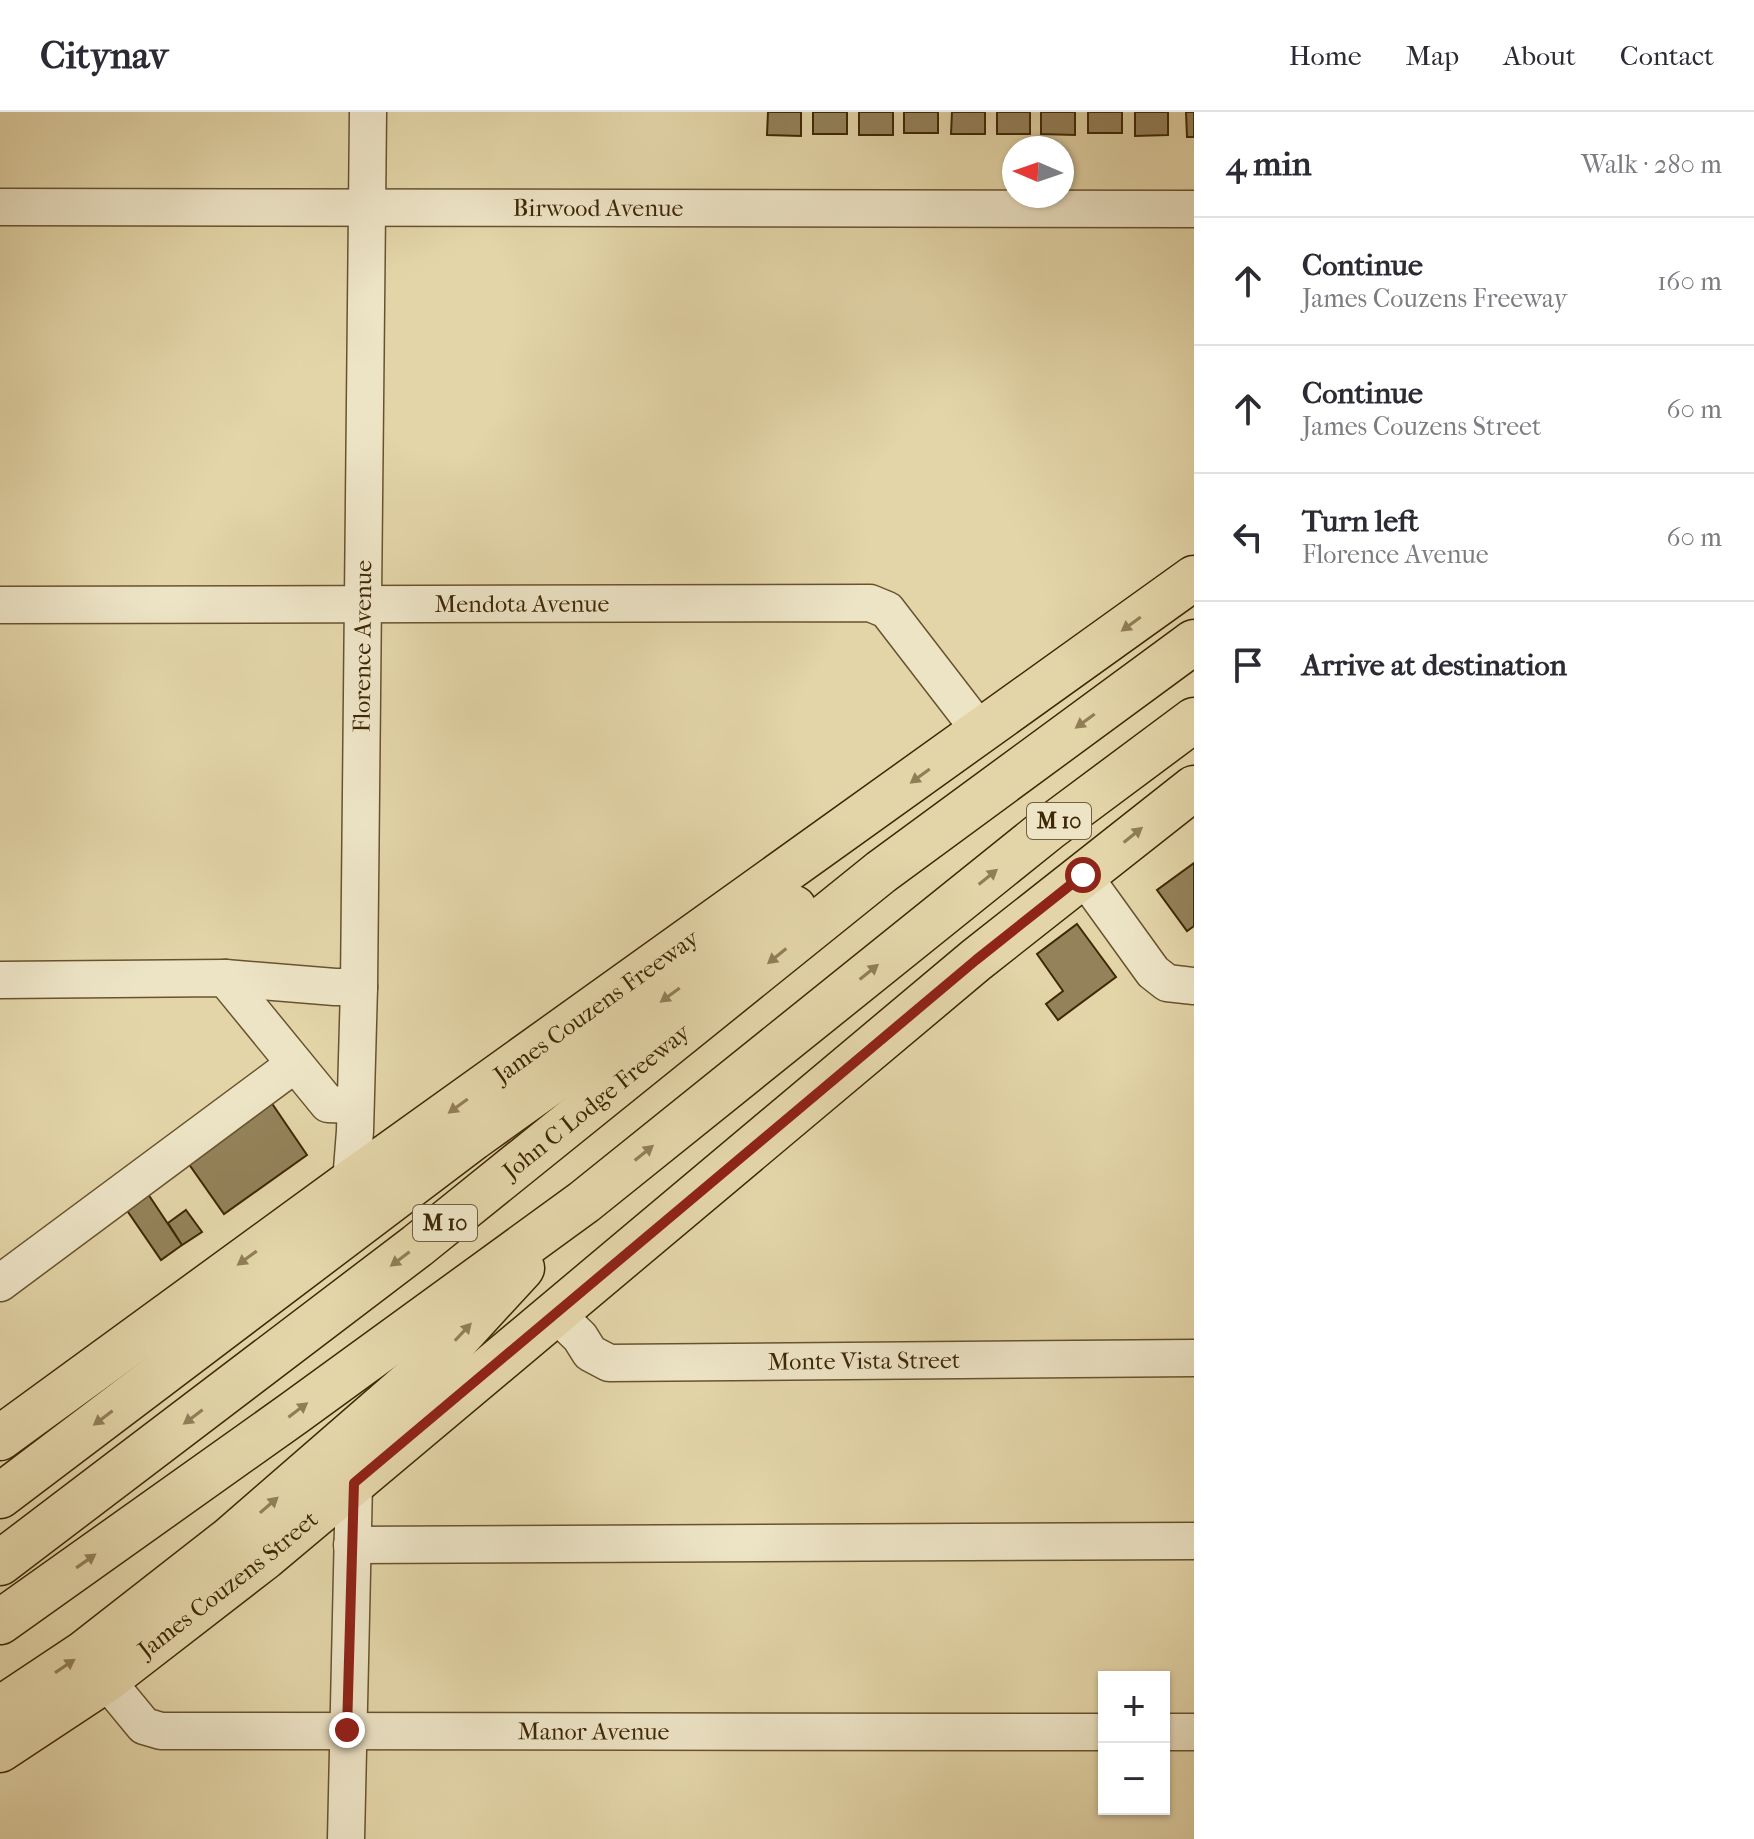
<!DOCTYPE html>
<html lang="en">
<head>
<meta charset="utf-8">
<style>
  :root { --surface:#fff; --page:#f7f7f7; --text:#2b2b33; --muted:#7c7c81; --line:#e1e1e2 }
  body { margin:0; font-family:"IM FELL French Canon",serif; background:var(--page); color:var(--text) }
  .controls { position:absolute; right:24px; bottom:24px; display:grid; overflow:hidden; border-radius:0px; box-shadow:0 2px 6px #0004 }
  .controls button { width:72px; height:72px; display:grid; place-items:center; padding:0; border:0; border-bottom:2px solid var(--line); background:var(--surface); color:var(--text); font:40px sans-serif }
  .compass { position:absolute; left:1002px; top:24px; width:72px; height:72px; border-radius:50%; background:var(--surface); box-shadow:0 2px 6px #0004; rotate:272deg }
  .stop { position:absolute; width:24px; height:24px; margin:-18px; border:6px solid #8f2418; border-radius:50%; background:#fff }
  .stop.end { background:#8f2418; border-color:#fff; box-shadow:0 2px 8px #0008 }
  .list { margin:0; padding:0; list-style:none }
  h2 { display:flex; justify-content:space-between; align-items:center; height:104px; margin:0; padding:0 32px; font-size:34px }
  h2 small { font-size:26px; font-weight:400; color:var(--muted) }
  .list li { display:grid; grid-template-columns:52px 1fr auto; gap:24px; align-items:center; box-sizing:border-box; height:128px; padding:0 32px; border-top:2px solid var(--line) }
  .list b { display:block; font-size:30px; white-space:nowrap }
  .list p { margin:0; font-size:26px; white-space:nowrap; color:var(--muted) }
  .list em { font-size:26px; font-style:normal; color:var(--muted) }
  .icon { flex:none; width:44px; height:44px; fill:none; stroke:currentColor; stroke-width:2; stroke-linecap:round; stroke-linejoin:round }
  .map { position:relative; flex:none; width:1194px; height:1727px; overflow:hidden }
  header { display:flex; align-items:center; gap:48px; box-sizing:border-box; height:112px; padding:0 40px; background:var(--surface); border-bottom:2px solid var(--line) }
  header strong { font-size:38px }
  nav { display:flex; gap:44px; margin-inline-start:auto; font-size:28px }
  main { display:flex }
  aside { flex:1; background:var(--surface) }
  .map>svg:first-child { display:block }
  .building { fill:#94825a; stroke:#3f2806; stroke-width:2 }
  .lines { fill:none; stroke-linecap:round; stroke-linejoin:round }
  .minor-casing { stroke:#68532e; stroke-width:39 }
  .major-casing { stroke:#3f2806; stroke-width:47 }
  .highway-casing { stroke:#3f2806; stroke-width:47 }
  .minor { stroke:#ede4c6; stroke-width:36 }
  .major { stroke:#e3d5a8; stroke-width:44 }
  .highway { stroke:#e3d5a8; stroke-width:44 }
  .oneway { fill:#917e57 }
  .route { stroke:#8f2418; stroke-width:10 }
  .labels { text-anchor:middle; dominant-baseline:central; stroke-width:7; stroke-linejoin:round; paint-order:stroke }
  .shield { fill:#ede4c6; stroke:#736040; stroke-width:2 }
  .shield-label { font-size:22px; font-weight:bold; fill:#3f2806 }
  .street-label { font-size:24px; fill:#3f2806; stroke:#ede4c6 }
</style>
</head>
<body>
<header>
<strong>Citynav</strong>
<nav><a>Home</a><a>Map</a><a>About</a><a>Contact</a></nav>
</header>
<main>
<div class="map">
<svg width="1194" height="1727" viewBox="0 0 1194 1727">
  <rect width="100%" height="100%" fill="#e3d5a8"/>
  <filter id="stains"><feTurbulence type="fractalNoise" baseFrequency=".0025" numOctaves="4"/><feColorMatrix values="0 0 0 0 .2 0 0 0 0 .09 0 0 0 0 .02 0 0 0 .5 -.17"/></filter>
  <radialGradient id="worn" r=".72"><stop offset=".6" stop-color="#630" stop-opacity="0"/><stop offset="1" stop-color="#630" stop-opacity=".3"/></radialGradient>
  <path class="building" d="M 768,0 L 801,0 L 801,24 L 767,23 Z
    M 813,0 L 847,0 L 847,22 L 813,22 Z
    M 859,0 L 893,0 L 893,23 L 859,23 Z
    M 904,0 L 938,0 L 938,21 L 904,21 Z
    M 952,0 L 985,0 L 985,22 L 951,22 Z
    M 997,0 L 1030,0 L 1030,22 L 997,22 Z
    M 1041,0 L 1075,0 L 1075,23 L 1041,22 Z
    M 1088,0 L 1122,0 L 1122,21 L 1088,21 Z
    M 1135,0 L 1168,0 L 1168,23 L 1135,24 Z
    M 1186,0 L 1194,0 L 1194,25 L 1187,25 Z
    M 1194,751 L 1194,814 L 1187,819 L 1157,778 Z
    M 1077,812 L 1116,865 L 1058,908 L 1046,892 L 1063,879 L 1037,842 Z
    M 271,990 L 307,1043 L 224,1102 L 186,1048 Z
    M 148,1082 L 182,1133 L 161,1148 L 126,1097 Z
    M 186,1098 L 202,1120 L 182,1133 L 168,1111 Z"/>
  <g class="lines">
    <g class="minor-casing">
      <g id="minor">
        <path id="s1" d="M 0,95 L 1194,97"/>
        <path id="s2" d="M 0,493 L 870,491 L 887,498 L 981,620"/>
        <path d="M 1083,763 L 1153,860 L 1167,871 L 1194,874"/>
        <path d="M 225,866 L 328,992 L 355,993"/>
        <path d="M 0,868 L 225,866 L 335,875 L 359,875"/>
        <path id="s3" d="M 351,1070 L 355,1019 L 359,875 L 368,0"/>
        <path d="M 0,1171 L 295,952"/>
        <path id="s4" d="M 555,1201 L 580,1225 L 590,1241 L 609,1251 L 1194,1246"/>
        <path d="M 352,1433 L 1194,1429"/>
        <path id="s5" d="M 106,1568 L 144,1614 L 161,1619 L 1104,1620"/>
        <path d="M 1164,1620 L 1194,1620"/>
        <path d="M 346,1727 L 354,1371"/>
      </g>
    </g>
    <g class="major-casing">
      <g id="major">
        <path id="s6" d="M 0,1326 L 351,1070 L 1194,466"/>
        <path id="s7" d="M 0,1638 L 106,1568 L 265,1445 L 976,848 L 1194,676"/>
      </g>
    </g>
    <g class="highway-casing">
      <g id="highway">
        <path d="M 0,1384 L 473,1026 L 794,796"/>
        <path id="s8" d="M 0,1451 L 417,1134 L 881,760 L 1194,530"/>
        <path d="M 0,1510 L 294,1301 L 584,1090 L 1049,716 L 1194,608"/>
        <path d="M 0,1597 L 84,1541 L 230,1427 L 443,1242 L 522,1156"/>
      </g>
    </g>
    <use href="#minor" class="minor"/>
    <use href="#major" class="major"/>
    <use href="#highway" class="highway"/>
  </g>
  <defs><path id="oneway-solid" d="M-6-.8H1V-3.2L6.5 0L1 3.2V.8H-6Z" transform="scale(2)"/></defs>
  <g class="oneway">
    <use href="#oneway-solid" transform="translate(1131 512) rotate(144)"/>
    <use href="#oneway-solid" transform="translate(1085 609) rotate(144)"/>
    <use href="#oneway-solid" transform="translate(920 664) rotate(144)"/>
    <use href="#oneway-solid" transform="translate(1133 723) rotate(-39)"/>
    <use href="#oneway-solid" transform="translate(988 765) rotate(-39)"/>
    <use href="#oneway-solid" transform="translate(777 844) rotate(141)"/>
    <use href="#oneway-solid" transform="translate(869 860) rotate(-39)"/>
    <use href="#oneway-solid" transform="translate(670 883) rotate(144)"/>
    <use href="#oneway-solid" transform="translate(458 994) rotate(144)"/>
    <use href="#oneway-solid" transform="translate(644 1041) rotate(-39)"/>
    <use href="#oneway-solid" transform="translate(247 1146) rotate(144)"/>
    <use href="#oneway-solid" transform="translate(400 1147) rotate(143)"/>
    <use href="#oneway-solid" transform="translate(463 1220) rotate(-47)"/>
    <use href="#oneway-solid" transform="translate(298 1298) rotate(-37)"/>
    <use href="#oneway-solid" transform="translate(193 1305) rotate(143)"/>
    <use href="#oneway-solid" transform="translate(103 1306) rotate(143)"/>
    <use href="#oneway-solid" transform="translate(269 1393) rotate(-41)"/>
    <use href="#oneway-solid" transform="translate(86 1449) rotate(-35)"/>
    <use href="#oneway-solid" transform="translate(65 1554) rotate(-34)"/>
  </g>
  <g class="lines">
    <path class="route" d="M 347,1618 L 354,1371 L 976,848 L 1083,763"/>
  </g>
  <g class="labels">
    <g class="shield">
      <rect x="1027" y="691" width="64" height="36" rx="6"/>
      <rect x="413" y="1093" width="64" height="36" rx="6"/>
    </g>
    <g class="shield-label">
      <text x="1059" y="709">M 10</text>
      <text x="445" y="1111">M 10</text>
    </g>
    <g class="street-label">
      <text stroke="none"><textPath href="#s1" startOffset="598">Birwood Avenue</textPath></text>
      <text stroke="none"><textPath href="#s2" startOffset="522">Mendota Avenue</textPath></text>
      <text stroke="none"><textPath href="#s3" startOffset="536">Florence Avenue</textPath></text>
      <text stroke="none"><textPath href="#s6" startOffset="736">James Couzens Freeway</textPath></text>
      <text stroke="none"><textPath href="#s8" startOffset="754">John C Lodge Freeway</textPath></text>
      <text stroke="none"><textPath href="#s4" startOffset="330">Monte Vista Street</textPath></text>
      <text stroke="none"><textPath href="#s7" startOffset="282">James Couzens Street</textPath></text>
      <text stroke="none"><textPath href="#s5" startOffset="510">Manor Avenue</textPath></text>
    </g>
  </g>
  <rect width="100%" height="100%" filter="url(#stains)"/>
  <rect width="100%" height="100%" fill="url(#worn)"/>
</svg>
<div class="controls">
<button>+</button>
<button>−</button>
</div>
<svg class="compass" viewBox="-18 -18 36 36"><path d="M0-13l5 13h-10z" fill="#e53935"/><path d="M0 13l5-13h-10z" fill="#7c7c81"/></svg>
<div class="stop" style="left:1083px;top:763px"></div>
<div class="stop end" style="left:347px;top:1618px"></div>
</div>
<aside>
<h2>4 min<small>Walk · 280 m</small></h2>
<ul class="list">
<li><svg class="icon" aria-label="ahead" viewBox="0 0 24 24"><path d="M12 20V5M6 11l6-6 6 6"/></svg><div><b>Continue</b><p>James Couzens Freeway</p></div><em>160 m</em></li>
<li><svg class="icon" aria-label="ahead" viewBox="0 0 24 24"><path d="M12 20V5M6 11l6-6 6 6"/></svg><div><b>Continue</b><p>James Couzens Street</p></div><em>60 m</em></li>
<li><svg class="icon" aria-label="left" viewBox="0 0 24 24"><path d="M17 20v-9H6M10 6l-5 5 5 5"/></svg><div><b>Turn left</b><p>Florence Avenue</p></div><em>60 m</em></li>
<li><svg class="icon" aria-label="arrive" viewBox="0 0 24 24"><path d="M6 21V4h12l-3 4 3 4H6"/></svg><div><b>Arrive at destination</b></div></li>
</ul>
</aside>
</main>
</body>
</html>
